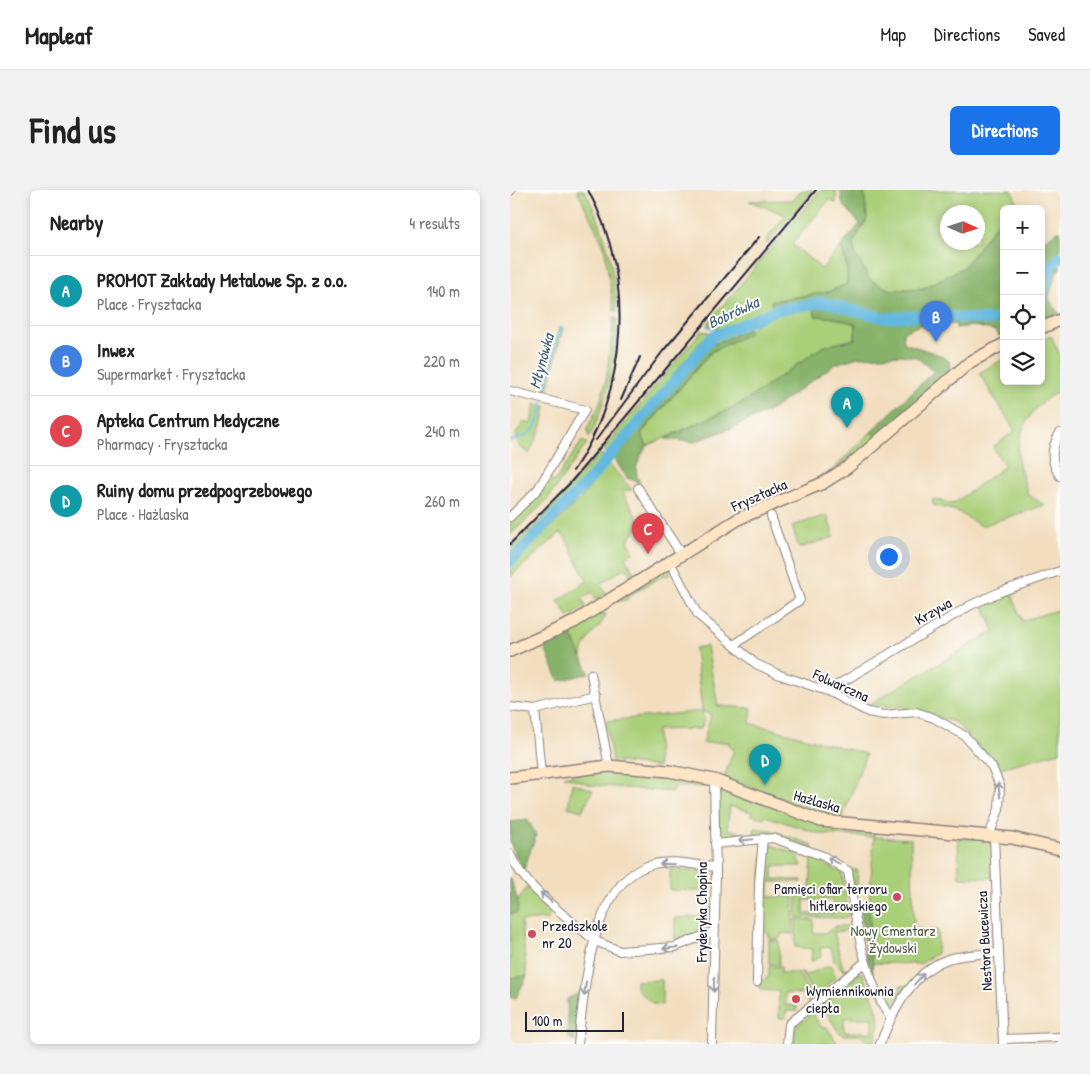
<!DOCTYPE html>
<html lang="en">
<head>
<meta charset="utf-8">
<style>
  :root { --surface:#fff; --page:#f2f2f2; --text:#222; --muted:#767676; --line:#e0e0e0; --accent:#1a73e8 }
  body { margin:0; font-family:"Patrick Hand",sans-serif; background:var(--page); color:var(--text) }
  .controls { position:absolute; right:15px; top:15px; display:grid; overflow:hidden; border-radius:8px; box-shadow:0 2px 8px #0003 }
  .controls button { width:45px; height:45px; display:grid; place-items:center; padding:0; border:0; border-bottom:1px solid var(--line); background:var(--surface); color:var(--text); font:25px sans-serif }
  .compass { position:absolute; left:430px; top:15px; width:45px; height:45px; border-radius:50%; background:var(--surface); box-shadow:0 2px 8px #0003; rotate:93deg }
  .scale { position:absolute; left:15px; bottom:12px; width:99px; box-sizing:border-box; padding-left:5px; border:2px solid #22223b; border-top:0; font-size:14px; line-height:18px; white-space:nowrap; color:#22223b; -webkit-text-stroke:4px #fdfcf7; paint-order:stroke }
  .you { position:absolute; left:378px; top:366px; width:18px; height:18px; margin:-12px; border:4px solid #fff; border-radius:50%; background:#1a73e8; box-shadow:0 0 0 8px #1a73e833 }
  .badge { display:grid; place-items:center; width:32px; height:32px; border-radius:50%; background:var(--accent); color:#fff; font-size:16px; font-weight:700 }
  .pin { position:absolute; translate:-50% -41px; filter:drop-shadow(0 1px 2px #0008) }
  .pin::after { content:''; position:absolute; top:26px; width:18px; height:15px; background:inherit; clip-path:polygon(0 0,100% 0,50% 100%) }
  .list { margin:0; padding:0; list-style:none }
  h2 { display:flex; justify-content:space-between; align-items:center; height:65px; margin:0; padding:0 20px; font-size:21px }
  h2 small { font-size:16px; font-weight:400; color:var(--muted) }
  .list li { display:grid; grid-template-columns:32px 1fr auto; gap:15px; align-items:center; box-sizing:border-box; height:70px; padding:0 20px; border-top:1px solid var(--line) }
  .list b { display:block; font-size:19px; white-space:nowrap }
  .list p { margin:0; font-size:16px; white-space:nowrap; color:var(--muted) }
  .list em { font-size:16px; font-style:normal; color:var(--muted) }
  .icon { flex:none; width:28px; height:28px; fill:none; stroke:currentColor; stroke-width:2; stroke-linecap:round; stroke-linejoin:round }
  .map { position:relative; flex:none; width:550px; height:854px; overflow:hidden; border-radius:8px }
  header { display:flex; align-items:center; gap:30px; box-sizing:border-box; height:70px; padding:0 25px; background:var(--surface); border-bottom:1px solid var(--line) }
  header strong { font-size:24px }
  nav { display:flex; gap:28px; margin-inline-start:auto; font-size:18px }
  .intro { display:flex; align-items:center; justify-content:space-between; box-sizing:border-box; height:120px; padding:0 30px }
  h1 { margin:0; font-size:35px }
  .button { padding:12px 22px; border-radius:8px; background:var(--accent); color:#fff; font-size:18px; font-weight:700 }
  main { display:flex; gap:30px; padding:0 30px }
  aside { flex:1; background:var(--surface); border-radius:8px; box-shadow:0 2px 8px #0003 }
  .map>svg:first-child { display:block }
  .green { fill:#aacf79; stroke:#66785a; fill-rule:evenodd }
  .forest { fill:#87b269; stroke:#546a52 }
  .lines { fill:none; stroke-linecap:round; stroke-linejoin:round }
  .stream { stroke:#62b8df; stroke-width:2 }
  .river { stroke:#62b8df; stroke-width:11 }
  .street-casing { stroke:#8a807d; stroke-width:10 }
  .secondary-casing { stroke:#8a807d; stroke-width:14 }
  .street { stroke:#fff; stroke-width:8 }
  .secondary { stroke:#fee5c5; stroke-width:11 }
  .rail { stroke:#22223b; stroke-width:2 }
  .oneway { stroke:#9c9ca7 }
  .poi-dot { fill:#d1495b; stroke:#fdfcf7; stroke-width:2 }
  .labels { text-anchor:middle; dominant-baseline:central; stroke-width:4; stroke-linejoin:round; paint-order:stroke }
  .street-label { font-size:15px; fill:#22223b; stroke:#fdfcf7 }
  .poi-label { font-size:15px; fill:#22223b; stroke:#fdfcf7; text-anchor:start }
  .park-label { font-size:15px; fill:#525f51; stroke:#fdfcf7 }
  .water-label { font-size:16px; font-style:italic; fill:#3c5e7d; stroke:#fdfcf7 }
</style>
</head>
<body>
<header>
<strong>Mapleaf</strong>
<nav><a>Map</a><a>Directions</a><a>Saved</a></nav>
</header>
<div class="intro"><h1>Find us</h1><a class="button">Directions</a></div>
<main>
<aside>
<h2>Nearby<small>4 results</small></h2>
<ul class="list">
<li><span class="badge" style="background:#0f9aa8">A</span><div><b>PROMOT Zakłady Metalowe Sp. z o.o.</b><p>Place · Frysztacka</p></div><em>140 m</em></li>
<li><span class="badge" style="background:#3f7fe0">B</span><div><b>Inwex</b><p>Supermarket · Frysztacka</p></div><em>220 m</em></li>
<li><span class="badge" style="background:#e0444e">C</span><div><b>Apteka Centrum Medyczne</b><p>Pharmacy · Frysztacka</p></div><em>240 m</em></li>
<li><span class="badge" style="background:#0f9aa8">D</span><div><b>Ruiny domu przedpogrzebowego</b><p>Place · Hażlaska</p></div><em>260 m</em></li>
</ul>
</aside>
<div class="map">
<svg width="550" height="854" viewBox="0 0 550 854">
  <rect width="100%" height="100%" fill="#fdfcf7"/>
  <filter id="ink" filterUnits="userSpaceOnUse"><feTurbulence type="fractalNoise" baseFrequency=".02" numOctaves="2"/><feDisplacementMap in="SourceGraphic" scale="10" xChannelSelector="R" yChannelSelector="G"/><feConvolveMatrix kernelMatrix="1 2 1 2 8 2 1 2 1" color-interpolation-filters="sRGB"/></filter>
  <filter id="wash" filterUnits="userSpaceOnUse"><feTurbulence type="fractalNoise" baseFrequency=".0096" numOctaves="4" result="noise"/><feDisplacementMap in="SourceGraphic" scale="20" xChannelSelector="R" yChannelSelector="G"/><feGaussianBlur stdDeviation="1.12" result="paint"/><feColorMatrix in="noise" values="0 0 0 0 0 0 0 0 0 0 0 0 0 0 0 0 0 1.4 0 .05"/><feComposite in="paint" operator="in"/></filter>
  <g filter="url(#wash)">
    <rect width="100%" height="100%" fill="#f2debf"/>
    <path class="green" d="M 67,0 L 74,0 C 96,39 104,78 107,121 L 104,121 L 94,56 Z
      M 291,0 L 304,0 L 257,54 L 257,48 L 276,25 L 239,11 L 284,10 Z
      M 310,0 L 326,0 L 326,13 L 320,9 L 282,54 L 312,79 L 331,56 L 337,78 L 337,94 L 318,102 L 261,111 L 262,118 L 211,139 L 197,134 Z
      M 354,0 L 502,0 L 509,19 L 494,19 L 494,27 L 490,29 L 454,77 L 414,98 L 380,100 L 360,90 L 345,64 L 343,53 L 357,29 ZM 438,22 L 468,22 L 468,52 L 438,52 Z
      M 304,116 L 305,126 L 325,128 L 346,134 L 345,149 L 312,157 L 234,212 L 137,256 L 131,244 L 201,162 L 240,143 L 238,140 L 197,157 C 216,133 274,122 304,116 Z
      M 104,128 L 107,129 C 106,170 98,211 79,248 L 77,238 L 89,216 L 96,190 Z
      M 49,137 L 53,138 L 37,204 L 33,203 Z
      M 191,141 L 205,143 L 193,149 L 97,263 L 93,259 Z
      M 541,146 L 550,165 L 550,201 C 526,211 506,240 508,267 C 509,279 515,293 518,305 L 535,315 L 471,336 L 447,321 L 423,315 L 423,309 L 443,314 L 495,276 L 483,257 L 505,241 L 469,183 L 494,169 L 494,191 L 531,191 L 531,151 Z
      M 25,214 L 36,216 L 32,236 L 19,264 L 9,256 L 6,244 L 13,232 L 21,234 Z
      M 361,242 L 368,247 L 318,284 Z
      M 72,251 L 77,253 L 73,259 L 37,310 L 0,345 L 0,331 L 40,289 L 44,292 Z
      M 89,263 L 94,267 L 80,286 L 0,369 L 0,359 L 30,331 Z
      M 99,274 L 122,300 L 112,301 L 130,332 L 118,351 L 124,362 L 115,368 L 125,384 L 121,386 L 115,378 L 90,394 L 96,403 L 87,410 L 82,402 L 72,409 L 76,417 L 59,427 L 48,411 L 77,391 L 55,347 L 50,343 L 0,387 L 0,376 L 71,308 Z
      M 317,325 L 324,347 L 289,358 L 282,336 Z
      M 157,378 L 161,383 L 158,386 L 154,385 L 119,406 L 118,409 L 100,414 Z
      M 502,403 L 512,431 L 550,419 L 550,562 L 490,578 L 445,532 L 392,517 L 358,515 L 484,441 L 473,414 Z
      M 90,422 L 96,424 C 89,442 73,448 72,467 L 60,442 Z
      M 197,456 L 208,516 L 242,518 L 240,533 L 356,564 L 332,629 L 299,621 L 214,587 L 224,560 L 219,556 L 219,552 L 193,553 L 201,525 L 192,521 L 194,530 L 191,539 L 147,540 L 148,577 L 102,571 L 96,531 L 192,521 L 185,458 Z
      M 93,580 L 194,590 L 196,596 L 164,597 L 163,602 L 82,595 L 54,586 Z
      M 62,593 L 83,600 L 72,621 L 58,617 Z
      M 215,599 L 364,641 L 364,647 L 401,649 L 404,739 L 428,740 L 427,763 L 410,774 L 362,773 L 359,714 L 364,647 L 310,644 L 255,626 L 254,628 L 241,625 L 242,622 L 220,616 L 217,639 L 235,644 L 234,647 C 224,648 215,649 207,643 L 208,602 Z
      M 245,638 L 260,640 L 302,655 L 303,659 L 260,645 L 243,645 Z
      M 448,648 L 477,648 L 481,654 L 482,688 L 449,687 Z
      M 258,654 L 287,664 L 292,676 L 263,676 L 263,689 L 292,690 L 292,692 L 251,692 L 254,655 Z
      M 302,667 L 332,683 L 339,724 L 336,728 L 286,727 L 287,707 L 300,697 ZM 294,710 L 323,710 L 323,724 L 294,724 Z
      M 160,679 L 197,682 L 198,701 L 160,700 Z
      M 340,680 L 348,680 L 346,710 Z
      M 251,694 L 259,694 L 259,707 L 284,707 L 283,744 L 272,743 L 269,749 L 259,749 L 259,744 L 251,738 Z
      M 17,697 L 41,716 L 38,729 L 11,731 L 17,786 L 0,788 L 0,724 L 7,723 L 8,711 Z
      M 195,726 L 195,737 L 173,750 L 165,750 L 165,728 Z
      M 286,729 L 304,730 L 303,743 L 316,743 L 326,736 L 338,736 L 339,740 L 324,742 L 333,779 L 338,779 L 334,781 L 324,771 L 321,757 L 310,758 L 311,766 L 301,772 L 302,759 L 285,757 Z
      M 259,750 L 269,751 L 269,775 L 259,774 Z
      M 259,776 L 271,777 L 271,783 L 288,783 L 303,808 L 297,813 L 297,804 L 275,803 L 275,815 L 287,816 L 287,821 L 276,821 L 276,828 L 269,828 L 269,801 L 250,800 L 250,793 L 259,786 Z
      M 318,776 L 321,776 L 326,787 L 305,806 L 290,782 L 296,785 Z
      M 346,782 L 353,784 C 363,810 376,827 363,854 L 349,845 L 333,845 L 328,841 L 311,814 L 312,810 L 315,813 L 348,785 ZM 334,828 L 363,828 L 363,842 L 334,842 Z
      M 152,790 L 152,815 L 143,814 L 126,798 L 126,791 Z
      M 397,795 L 385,813 L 380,814 L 373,812 L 367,796 L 372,796 L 372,803 L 390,802 L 390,796 Z
      M 304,822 L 307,823 L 304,826 L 312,838 L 316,836 L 328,854 L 284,854 L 285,839 L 281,838 L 285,832 L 288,835 Z"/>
    <path class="forest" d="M 331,0 L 354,0 L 357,29 L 343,53 L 345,64 L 360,90 L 380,100 L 414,98 L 454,77 L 490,29 L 494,27 L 494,124 L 478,126 L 433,122 L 373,124 L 313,109 L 262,118 L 261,111 L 318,102 L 337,94 L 337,78 L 331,56 L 350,34 L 332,13 Z
      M 550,40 L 550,62 L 536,76 L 531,93 L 531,52 Z
      M 550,72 L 550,79 L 547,81 L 538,108 L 550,125 L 531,132 L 531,112 Z
      M 316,115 L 373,131 L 391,132 L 420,129 L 481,135 L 494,132 L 494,145 L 489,146 L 486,141 L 464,136 L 446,138 L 446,134 L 413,134 L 393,142 L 394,153 L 430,165 L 439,171 L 440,183 L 368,247 L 361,242 L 424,181 L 406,167 L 391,165 L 348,167 L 325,174 L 260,221 L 219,239 L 184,252 L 155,249 L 234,212 L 312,157 L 345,149 L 346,134 L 325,128 L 305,126 L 304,116 Z
      M 239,139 L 240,143 L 201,162 L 131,243 L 137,256 C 129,269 122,279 130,293 L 117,288 L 103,267 L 197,157 Z
      M 60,442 L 79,483 L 49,491 L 33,454 Z
      M 18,630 L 26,645 L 13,682 L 0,652 L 0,632 Z
      M 0,687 L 8,711 L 7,723 L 0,724 Z
      M 359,714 L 363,785 L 356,766 L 351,719 Z
      M 17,786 L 6,808 L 0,807 L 0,788 Z
      M 72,801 L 65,851 L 58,847 L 57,809 Z"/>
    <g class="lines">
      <path class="stream" d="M 197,136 L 213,142
        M 34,207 L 51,138
        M 0,251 C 27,245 27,236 33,211"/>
      <path class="river" d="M 531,107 L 542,75 L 550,67
        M 0,372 L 82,287 L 202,147 L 266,120 L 313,112 L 374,128 L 420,125 L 481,130 L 494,127"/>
    </g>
  </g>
  <g filter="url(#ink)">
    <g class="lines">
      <g class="street-casing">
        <path id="street" d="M 0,1 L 1,0
          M 0,201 L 75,220 L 28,299 L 0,327
          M 550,243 C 541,257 540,272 550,286
          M 128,298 L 171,364
          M 160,372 L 188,425 L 246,474 L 270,485 L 317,501 L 358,522 L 374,525 L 406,522 L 424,528 L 455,546 L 482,577 L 490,596 L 489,619 L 479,646
          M 224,455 L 290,410 L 261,326
          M 81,484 L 99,576
          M 317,501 L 461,415 L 490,402 L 550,381
          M 0,517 L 25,520 L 86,505
          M 25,520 L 31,584
          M 484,646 L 493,854
          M 205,654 L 263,648 L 313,666 L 338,681 C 346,732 352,783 380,828
          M 0,664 C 14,698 58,727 85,751 L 110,761 L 165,757 L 205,741
          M 247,792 L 249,693 L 253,648
          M 493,849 L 550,847
          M 68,854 C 75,800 80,689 144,674 C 163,669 187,676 206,677
          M 202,854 L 206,682 L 204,590
          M 277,854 L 279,834 L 354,773
          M 370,854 C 382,823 404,780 438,769 C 454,764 471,764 488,763"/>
      </g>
      <g class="secondary-casing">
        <path id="secondary" d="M 531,138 L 550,130
          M 0,461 L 64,432 L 230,328 L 313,293 L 338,277 L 460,172 L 494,154
          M 0,588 L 99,576 L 159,581 L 204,590 L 311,631 L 502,648 L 550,659"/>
      </g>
      <use href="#street" class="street"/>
      <use href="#secondary" class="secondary"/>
      <path class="rail" d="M 111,210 L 130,167
        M 86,250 L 153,161 L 249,47
        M 63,281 C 119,199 125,87 78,0
        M 0,354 L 60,293 L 306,0"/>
    </g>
    <defs><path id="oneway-shaft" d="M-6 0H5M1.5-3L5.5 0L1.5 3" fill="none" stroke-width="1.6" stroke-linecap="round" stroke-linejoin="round" transform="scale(1.25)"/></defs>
    <g class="oneway">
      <use href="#oneway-shaft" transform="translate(489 600) rotate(-100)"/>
      <use href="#oneway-shaft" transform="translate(236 650) rotate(174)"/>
      <use href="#oneway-shaft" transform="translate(324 671) rotate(-151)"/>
      <use href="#oneway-shaft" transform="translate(157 674) rotate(-178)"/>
      <use href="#oneway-shaft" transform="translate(36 707) rotate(-139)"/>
      <use href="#oneway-shaft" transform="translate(160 758) rotate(174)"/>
      <use href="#oneway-shaft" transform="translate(409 789) rotate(-49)"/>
      <use href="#oneway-shaft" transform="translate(204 795) rotate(91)"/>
      <use href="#oneway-shaft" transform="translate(75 799) rotate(98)"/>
    </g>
  </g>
  <g class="poi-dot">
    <circle cx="387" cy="707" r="5"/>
    <circle cx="22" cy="744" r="5"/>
    <circle cx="286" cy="809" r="5"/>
  </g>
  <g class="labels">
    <g class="street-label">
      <text transform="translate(249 305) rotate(-24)">Frysztacka</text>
      <text transform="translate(423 421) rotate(-30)">Krzywa</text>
      <text transform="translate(331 495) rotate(24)">Folwarczna</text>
      <text transform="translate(307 611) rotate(16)">Hażlaska</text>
      <text transform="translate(191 722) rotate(-90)">Fryderyka Chopina</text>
      <text transform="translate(474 751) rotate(-93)">Nestora Bucewicza</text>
    </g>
    <g class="poi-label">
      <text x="377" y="698" text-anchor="end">Pamięci ofiar terroru<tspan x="377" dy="17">hitlerowskiego</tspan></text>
      <text x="32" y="735">Przedszkole<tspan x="32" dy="17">nr 20</tspan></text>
      <text x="296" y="800">Wymiennikownia<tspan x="296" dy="17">ciepła</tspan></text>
    </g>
    <g class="park-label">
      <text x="383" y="740">Nowy Cmentarz<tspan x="383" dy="17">Żydowski</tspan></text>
    </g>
    <g class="water-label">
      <text transform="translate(223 122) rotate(-25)">Bobrówka</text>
      <text transform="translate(31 171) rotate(-75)">Młynówka</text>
    </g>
  </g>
</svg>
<div class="controls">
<button>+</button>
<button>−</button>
<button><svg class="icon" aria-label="locate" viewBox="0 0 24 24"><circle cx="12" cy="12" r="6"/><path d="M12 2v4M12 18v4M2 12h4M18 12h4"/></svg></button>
<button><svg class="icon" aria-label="layers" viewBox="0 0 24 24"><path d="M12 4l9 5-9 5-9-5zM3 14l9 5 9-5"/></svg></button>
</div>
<svg class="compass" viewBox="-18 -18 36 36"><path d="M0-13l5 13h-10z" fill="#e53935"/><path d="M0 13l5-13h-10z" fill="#767676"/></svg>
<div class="scale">100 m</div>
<div class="you"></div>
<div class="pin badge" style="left:337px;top:238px;background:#0f9aa8">A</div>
<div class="pin badge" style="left:426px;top:152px;background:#3f7fe0">B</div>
<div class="pin badge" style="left:138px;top:364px;background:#e0444e">C</div>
<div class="pin badge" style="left:255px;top:595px;background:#0f9aa8">D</div>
</div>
</main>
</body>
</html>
